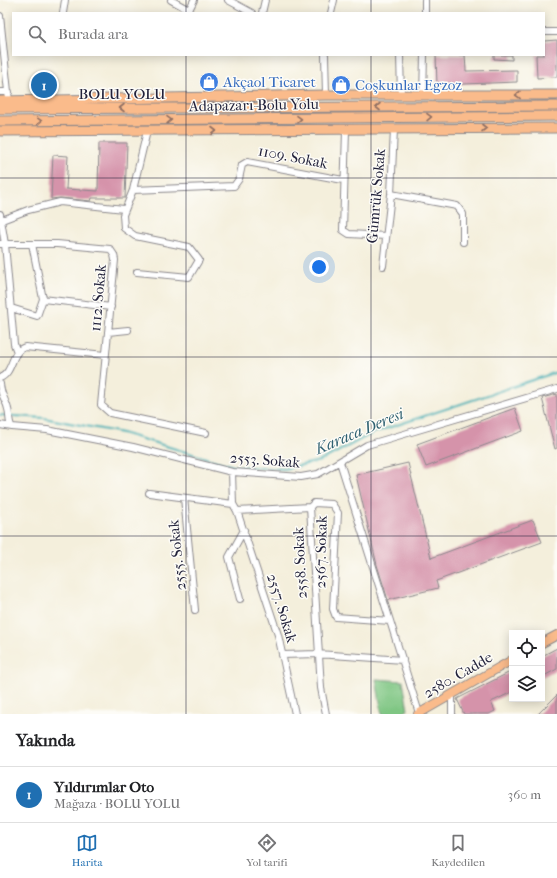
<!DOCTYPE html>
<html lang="tr">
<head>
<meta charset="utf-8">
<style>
  :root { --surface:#fff; --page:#f6f6f6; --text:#202124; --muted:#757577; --line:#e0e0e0; --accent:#1f6fb2 }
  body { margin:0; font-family:"IM FELL French Canon",serif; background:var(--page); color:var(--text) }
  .controls { position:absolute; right:12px; bottom:12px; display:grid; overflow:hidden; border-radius:0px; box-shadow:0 2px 10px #0003 }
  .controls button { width:36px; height:36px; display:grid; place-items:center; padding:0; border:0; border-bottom:1px solid var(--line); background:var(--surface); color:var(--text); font:20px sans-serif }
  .you { position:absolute; left:319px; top:267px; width:14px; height:14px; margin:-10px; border:3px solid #fff; border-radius:50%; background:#1a73e8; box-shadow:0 0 0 6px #1a73e833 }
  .badge { display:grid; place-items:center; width:26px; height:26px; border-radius:50%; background:var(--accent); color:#fff; font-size:13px; font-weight:700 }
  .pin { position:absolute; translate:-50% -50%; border:2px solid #fff; box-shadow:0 1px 4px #0006 }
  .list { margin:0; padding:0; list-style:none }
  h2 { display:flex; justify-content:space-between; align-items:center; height:52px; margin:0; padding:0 16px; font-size:17px }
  h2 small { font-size:13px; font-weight:400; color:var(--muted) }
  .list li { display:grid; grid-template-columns:26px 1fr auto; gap:12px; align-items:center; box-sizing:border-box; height:56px; padding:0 16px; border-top:1px solid var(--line) }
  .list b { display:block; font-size:15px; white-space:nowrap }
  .list p { margin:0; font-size:13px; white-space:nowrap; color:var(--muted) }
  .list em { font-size:13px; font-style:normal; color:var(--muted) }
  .icon { flex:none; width:22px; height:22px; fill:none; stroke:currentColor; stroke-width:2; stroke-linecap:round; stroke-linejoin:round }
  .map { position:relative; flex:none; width:557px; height:714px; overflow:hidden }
  .search { position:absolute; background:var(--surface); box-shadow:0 2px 10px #0003; left:12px; right:12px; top:12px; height:44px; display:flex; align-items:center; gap:10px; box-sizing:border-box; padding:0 14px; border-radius:0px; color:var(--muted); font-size:15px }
  .sheet { height:108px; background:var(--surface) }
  nav { display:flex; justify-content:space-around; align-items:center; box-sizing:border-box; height:56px; border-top:1px solid var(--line); background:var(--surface); font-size:11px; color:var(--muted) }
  nav a { display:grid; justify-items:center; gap:2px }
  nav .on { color:var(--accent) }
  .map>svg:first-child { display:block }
  .green { fill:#7fc683; stroke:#50745f }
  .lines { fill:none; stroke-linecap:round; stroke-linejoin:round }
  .stream { stroke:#3eafb6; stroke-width:2 }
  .building { fill:#d593aa }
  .minor-casing { stroke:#8b888c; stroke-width:8 }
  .major-casing { stroke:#8b888c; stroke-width:10 }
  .highway-casing { stroke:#8b888c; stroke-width:11 }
  .minor { stroke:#fff; stroke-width:6 }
  .major { stroke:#fabb8b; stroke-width:8 }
  .highway { stroke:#fabb8b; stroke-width:9 }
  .oneway { stroke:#8e6e63 }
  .grid { fill:none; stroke:#22223b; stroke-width:1; stroke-opacity:0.55 }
  .labels { text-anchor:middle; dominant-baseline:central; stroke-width:3; stroke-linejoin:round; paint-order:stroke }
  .shop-label { font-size:15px; fill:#366cbe; stroke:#fdfcf7; text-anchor:start }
  .street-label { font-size:15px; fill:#22223b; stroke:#fdfcf7 }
  .water-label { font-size:16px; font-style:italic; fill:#2f6172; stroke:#fdfcf7 }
</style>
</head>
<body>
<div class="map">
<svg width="557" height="714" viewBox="0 0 557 714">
  <rect width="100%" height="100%" fill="#fdfcf7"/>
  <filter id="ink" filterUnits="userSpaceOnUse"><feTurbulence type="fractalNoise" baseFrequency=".025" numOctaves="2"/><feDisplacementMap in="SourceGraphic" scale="8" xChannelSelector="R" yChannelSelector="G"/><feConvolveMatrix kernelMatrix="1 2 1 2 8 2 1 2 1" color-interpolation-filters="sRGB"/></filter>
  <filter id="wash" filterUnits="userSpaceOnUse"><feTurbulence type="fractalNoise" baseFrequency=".012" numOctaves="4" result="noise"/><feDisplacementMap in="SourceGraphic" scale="16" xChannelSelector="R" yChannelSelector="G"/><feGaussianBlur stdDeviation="0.9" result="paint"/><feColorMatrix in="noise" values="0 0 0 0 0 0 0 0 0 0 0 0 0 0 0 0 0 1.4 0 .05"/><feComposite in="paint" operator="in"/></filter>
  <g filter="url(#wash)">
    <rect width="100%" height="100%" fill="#f4efdc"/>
    <path class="green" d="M 376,679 L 403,681 L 408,710 L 400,714 L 382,714 Z"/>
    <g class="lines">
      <path class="stream" d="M 0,415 L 44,418 L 122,433 L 233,466 L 284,469 L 320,461 L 373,433 L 557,372"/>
    </g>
    <g id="blocks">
      <path class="building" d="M 557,40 L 557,77 L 537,78 L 536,55 L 544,55 L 544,41 Z
        M 436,55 L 465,55 L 466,71 L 517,70 L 517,82 L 437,85 Z
        M 494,55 L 512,55 L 512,60 L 494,59 Z
        M 99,143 L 127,143 L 125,198 L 92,198 L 91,201 L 60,198 L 51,199 L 53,155 L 68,156 L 66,189 L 98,191 Z
        M 557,394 L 557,448 L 555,449 L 542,398 Z
        M 515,408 L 523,431 L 426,467 L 417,444 Z
        M 408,463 L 431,558 L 533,520 L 542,542 L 436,581 L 438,588 L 388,600 L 377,565 L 356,475 Z
        M 557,648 L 557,669 L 542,677 L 542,656 Z
        M 512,671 L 512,692 L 491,702 L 495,711 L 489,714 L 464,714 L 457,699 Z
        M 557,695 L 557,714 L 538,714 Z"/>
    </g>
  </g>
  <g filter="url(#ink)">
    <use href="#blocks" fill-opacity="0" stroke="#8b888c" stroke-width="1"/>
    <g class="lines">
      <g class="minor-casing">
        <path id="minor" d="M 171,0 L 189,10 L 194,0
          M 228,0 L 252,13
          M 63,13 L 65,0
          M 262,13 L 265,0
          M 331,13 L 334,0
          M 425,13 L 425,0
          M 0,16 L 9,101
          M 544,32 L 557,32
          M 325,55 L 326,95
          M 400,55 L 401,96
          M 0,92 L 9,92
          M 423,96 L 424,55
          M 346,130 L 343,230 L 349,234 L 386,236
          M 133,190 L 234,186 L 239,179 L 242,165 L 247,162 L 343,180
          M 391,194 L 457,206 L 463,214 L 463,242
          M 0,214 L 5,244 L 14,344 L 17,352
          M 2,220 L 28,210 L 60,202 L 124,209
          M 0,244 L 57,244 L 110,249 L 114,255 L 115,260 L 101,405 L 110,413 L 206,433
          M 383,266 L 391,194 L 394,129
          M 137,272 L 189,277 L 199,260 L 189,247 L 135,236 L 124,228 L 123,215 L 133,190 L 147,131
          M 43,299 L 111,307
          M 11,308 L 37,316 L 43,299 L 32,244
          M 108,332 L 128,330
          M 0,378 C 14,372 10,352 25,347 L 105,355
          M 0,384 C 1,396 6,400 8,409 C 10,415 8,422 12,427 L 47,430 L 133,447 L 232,472 L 301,477 L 318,474 L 367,445 L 557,389
          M 0,425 L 12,427
          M 340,462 L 419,713
          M 232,472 L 233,504 L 237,511 L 310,507
          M 149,493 L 233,504
          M 184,498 L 195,610
          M 310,507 L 321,688 L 326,714
          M 310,507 L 314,503 L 332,504 L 338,513 L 333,609 L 336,617 L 390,621
          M 237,511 L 278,635 L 295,714
          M 240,599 L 229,557 L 244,530
          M 282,655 L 318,654 L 403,660
          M 452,695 L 452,714"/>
      </g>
      <g class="major-casing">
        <path id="major" d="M 542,643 L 557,635
          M 418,714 L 512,660"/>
      </g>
      <g class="highway-casing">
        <path id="highway" d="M 0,101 L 326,95 L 557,95
          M 0,109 L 557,106
          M 0,121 L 557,116
          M 0,131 L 557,128"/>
      </g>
      <use href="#minor" class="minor"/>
      <use href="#major" class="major"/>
      <use href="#highway" class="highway"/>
    </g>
    <defs><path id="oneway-chevron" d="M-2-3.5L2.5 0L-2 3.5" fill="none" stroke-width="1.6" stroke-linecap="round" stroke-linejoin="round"/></defs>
    <g class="oneway">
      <use href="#oneway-chevron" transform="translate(518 95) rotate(179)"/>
      <use href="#oneway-chevron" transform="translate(378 107) rotate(180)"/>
      <use href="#oneway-chevron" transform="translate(122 108) rotate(180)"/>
      <use href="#oneway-chevron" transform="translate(429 117) rotate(-1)"/>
      <use href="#oneway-chevron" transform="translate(299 119) rotate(-1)"/>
      <use href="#oneway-chevron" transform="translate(169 120) rotate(-1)"/>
      <use href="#oneway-chevron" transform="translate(39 121) rotate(-1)"/>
      <use href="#oneway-chevron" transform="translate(484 128)"/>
      <use href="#oneway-chevron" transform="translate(214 131)"/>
    </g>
  </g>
  <path class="grid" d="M 186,0 L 186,13M 371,0 L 371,13M 186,55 L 186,714M 371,55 L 371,714M 0,178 L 557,178M 0,357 L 557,357M 0,536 L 557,536"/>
  <defs>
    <g id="shop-disc" transform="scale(1)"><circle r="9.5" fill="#3f7fe0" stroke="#fdfcf7"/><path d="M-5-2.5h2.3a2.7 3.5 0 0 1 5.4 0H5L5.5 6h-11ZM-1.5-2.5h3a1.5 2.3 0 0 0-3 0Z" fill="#fff"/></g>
  </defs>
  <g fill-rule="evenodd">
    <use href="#shop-disc" x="209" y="82"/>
    <use href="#shop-disc" x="341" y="85"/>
  </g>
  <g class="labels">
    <g class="shop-label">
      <text x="223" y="82">Akçaol Ticaret</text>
      <text x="355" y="85">Coşkunlar Egzoz</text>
    </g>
    <g class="street-label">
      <text x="122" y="94">BOLU YOLU</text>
      <text transform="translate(254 105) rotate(-1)">Adapazarı-Bolu Yolu</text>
      <text transform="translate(293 157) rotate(11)">1109. Sokak</text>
      <text transform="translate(376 196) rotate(-85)">Gümrük Sokak</text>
      <text transform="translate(98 298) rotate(-85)">1112. Sokak</text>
      <text transform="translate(265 460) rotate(4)">2553. Sokak</text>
      <text transform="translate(321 552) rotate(-89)">2567. Sokak</text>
      <text transform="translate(177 555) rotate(-96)">2555. Sokak</text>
      <text transform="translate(300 563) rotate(-93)">2558. Sokak</text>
      <text transform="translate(282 608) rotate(73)">2557. Sokak</text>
      <text transform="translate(458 675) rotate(-30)">2580. Cadde</text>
    </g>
    <g class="water-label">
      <text transform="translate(359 431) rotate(-23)">Karaca Deresi</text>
    </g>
  </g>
</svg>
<div class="controls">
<button><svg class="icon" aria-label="locate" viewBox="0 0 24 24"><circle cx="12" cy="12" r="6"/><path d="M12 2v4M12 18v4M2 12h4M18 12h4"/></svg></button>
<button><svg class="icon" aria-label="layers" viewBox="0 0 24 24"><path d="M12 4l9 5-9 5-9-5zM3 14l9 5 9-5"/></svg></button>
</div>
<div class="you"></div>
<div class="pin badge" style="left:44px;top:85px">1</div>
<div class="search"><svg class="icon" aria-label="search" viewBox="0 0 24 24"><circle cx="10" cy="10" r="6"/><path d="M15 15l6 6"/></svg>Burada ara</div>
</div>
<section class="sheet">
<h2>Yakında<small></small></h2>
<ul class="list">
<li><span class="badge">1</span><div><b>Yıldırımlar Oto</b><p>Mağaza · BOLU YOLU</p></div><em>360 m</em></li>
</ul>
</section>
<nav>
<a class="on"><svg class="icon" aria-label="map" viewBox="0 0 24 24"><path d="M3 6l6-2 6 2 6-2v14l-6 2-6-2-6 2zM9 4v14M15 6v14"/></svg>Harita</a>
<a><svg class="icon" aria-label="directions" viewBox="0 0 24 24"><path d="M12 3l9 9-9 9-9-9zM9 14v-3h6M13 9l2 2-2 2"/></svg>Yol tarifi</a>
<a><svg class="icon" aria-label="saved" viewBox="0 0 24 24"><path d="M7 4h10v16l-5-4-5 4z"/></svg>Kaydedilen</a>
</nav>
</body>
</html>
